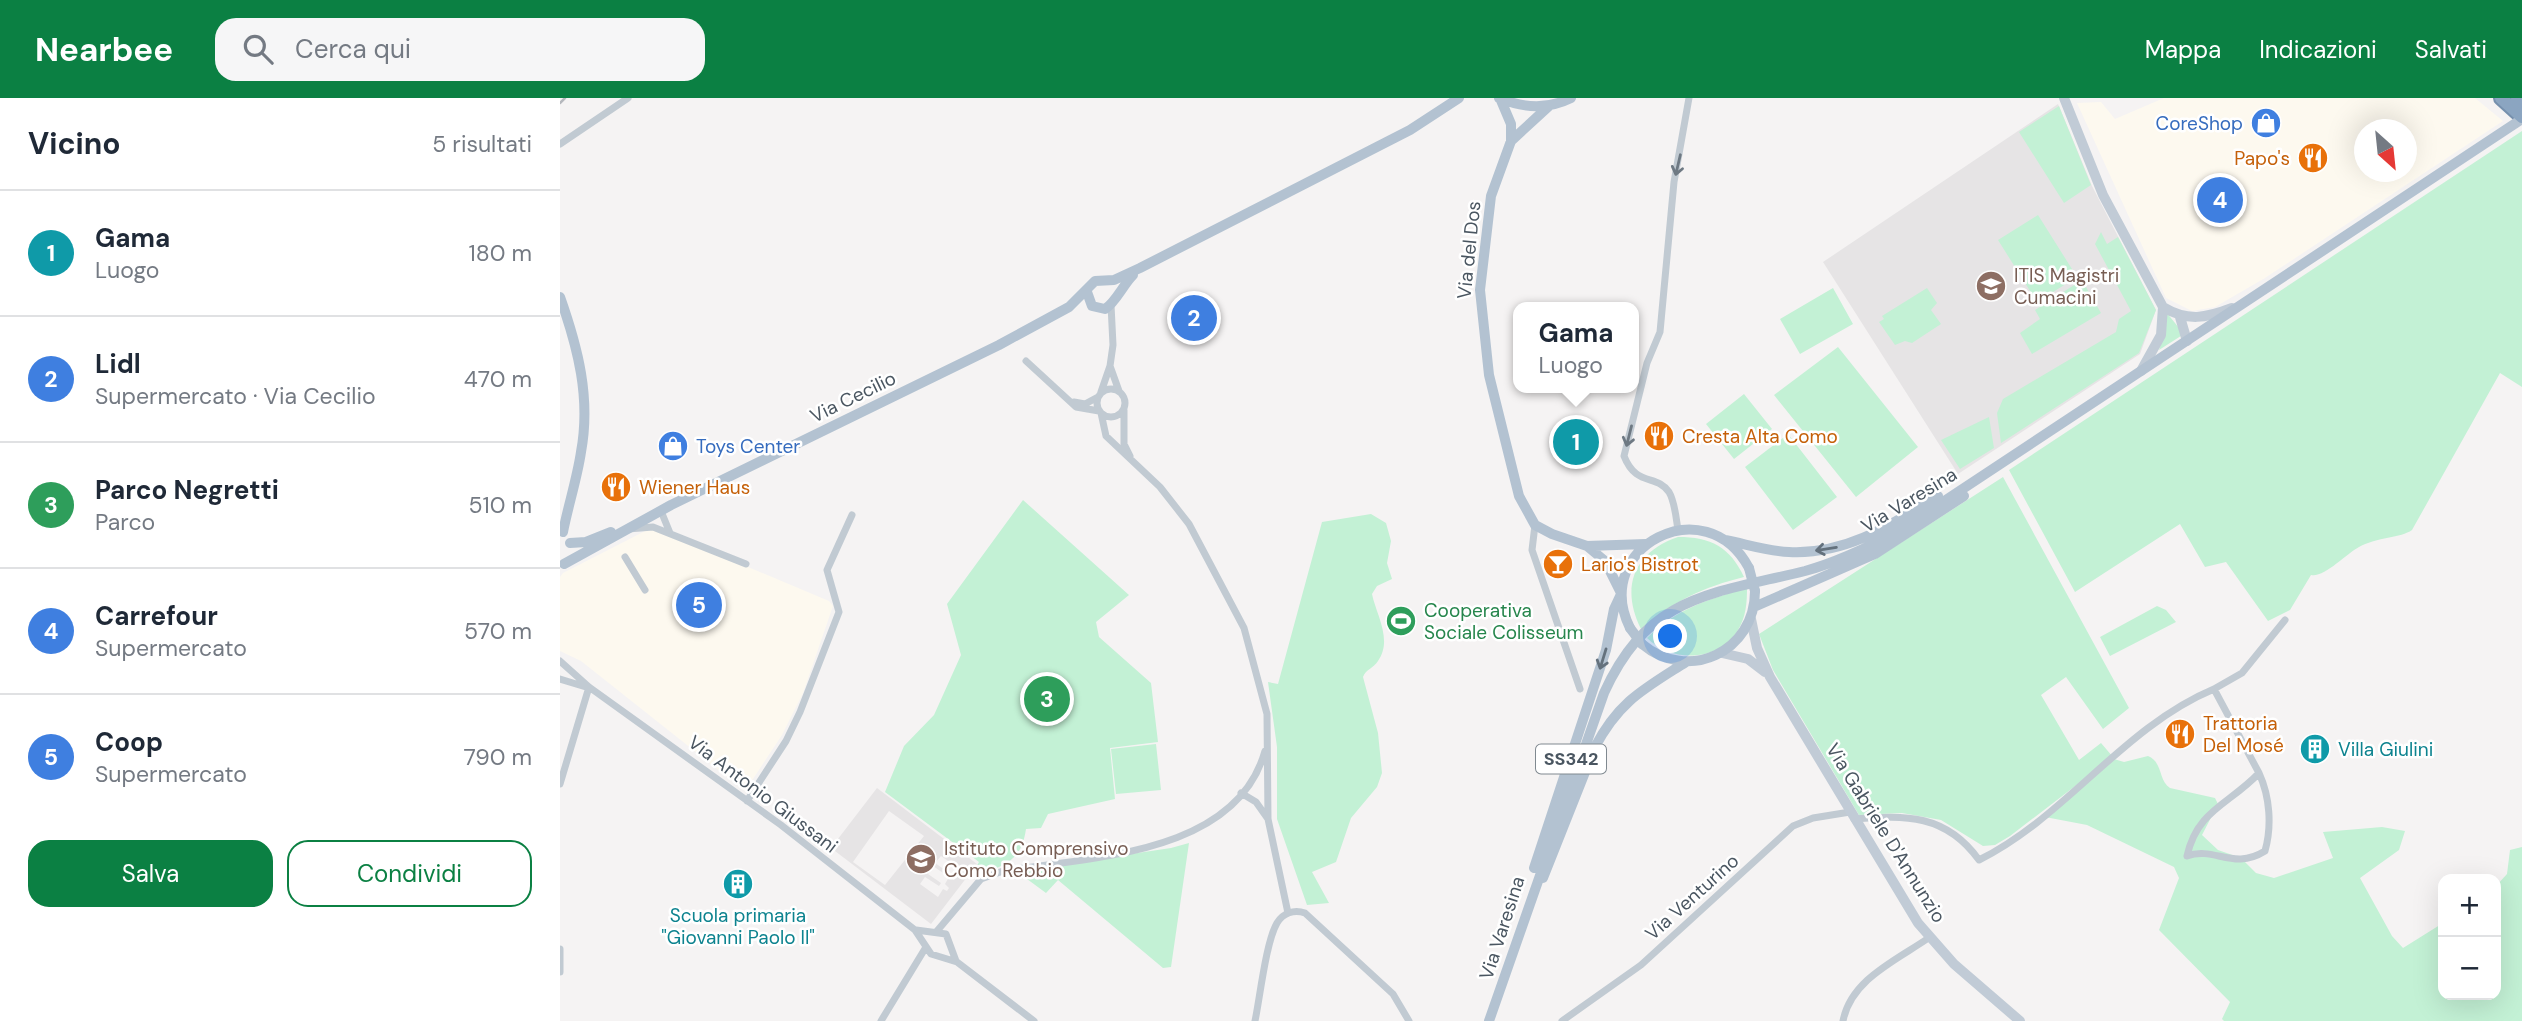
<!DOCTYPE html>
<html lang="it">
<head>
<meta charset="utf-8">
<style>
  :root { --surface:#fff; --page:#f6f6f7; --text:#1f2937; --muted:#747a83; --line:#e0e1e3; --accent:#0b8043 }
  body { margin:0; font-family:"DM Sans",sans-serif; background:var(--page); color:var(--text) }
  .controls { position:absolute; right:21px; bottom:21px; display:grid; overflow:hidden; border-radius:14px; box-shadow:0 7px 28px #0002 }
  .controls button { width:63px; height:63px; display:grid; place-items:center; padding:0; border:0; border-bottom:2px solid var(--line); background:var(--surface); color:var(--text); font:35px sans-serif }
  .compass { position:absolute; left:1794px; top:21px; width:63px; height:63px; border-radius:50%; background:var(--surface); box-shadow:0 7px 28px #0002; rotate:153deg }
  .you { position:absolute; left:1111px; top:539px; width:24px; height:24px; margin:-18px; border:5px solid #fff; border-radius:50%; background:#1a73e8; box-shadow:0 0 0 10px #1a73e833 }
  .badge { display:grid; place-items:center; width:46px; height:46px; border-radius:50%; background:var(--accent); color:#fff; font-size:23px; font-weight:700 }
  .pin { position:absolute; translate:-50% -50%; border:4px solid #fff; box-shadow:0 2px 7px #0006 }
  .popup { position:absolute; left:953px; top:204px; width:126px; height:91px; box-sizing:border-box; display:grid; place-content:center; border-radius:14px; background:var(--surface); filter:drop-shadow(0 2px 5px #0005); font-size:23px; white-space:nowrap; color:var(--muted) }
  .popup b { font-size:26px; color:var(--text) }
  .popup::after { content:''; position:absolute; left:50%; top:100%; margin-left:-14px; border:14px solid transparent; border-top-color:var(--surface) }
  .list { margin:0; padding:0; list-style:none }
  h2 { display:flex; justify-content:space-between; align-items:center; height:91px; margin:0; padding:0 28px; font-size:30px }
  h2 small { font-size:23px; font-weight:400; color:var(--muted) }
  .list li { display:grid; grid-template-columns:46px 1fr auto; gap:21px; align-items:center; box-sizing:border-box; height:126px; padding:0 28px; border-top:2px solid var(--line) }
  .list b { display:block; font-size:26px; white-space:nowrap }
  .list p { margin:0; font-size:23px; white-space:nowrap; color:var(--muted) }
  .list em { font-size:23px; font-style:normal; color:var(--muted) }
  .actions { display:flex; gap:14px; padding:21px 28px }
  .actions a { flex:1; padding:16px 0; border:2px solid var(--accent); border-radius:21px; text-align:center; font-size:24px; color:var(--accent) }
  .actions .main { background:var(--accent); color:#fff }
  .icon { flex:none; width:38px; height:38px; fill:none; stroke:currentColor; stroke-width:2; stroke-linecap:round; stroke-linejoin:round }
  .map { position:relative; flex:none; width:1962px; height:923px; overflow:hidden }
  header { display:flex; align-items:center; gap:42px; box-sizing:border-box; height:98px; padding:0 35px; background:var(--accent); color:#fff }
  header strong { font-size:33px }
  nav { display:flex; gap:38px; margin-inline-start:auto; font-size:24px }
  .search { width:490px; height:63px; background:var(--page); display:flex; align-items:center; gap:18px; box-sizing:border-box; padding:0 24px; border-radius:21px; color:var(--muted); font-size:26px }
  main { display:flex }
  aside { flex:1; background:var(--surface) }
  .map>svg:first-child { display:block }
  .commercial { fill:#fdf9ef; fill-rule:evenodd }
  .education { fill:#e6e4e5; fill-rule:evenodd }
  .green { fill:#c3f1d5 }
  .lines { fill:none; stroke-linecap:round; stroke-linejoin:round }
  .highway-casing { stroke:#7690ad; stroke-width:16 }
  .street { stroke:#c1cad2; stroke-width:7 }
  .secondary { stroke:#c1cbd6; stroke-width:10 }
  .primary { stroke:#b3c2d1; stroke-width:10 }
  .highway { stroke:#8ba5c1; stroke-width:12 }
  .rail { stroke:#b5b8bd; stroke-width:2.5 }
  .primary-bridge { stroke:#b3c2d1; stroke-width:10 }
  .oneway { stroke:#6e7983 }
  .oneway2 { stroke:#64717d }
  .labels { text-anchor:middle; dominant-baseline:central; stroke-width:5; stroke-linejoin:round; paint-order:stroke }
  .shield { fill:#fff; stroke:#808990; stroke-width:2 }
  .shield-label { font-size:18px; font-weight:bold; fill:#4a5661 }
  .shop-label { font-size:19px; fill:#366cbe; stroke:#fff; text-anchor:end }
  .food-label { font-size:19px; fill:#c56008; stroke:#fff; text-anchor:start }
  .street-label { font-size:19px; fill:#4a5661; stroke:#fff }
  .education-label { font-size:19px; fill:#785e54; stroke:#fff; text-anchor:start }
  .leisure-label { font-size:19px; fill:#27864d; stroke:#fff; text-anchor:start }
  .culture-label { font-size:19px; fill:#0d838f; stroke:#fff; text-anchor:start }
</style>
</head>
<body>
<header>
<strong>Nearbee</strong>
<div class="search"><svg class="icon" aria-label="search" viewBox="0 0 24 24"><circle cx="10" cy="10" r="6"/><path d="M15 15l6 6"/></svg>Cerca qui</div>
<nav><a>Mappa</a><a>Indicazioni</a><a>Salvati</a></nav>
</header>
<main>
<aside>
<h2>Vicino<small>5 risultati</small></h2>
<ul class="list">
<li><span class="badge" style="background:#0f9aa8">1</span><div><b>Gama</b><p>Luogo</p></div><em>180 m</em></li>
<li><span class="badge" style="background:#3f7fe0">2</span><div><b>Lidl</b><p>Supermercato · Via Cecilio</p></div><em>470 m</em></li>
<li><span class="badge" style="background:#2e9e5b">3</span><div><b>Parco Negretti</b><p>Parco</p></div><em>510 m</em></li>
<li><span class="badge" style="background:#3f7fe0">4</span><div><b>Carrefour</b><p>Supermercato</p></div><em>570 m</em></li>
<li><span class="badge" style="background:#3f7fe0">5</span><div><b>Coop</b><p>Supermercato</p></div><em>790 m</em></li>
</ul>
<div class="actions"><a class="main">Salva</a><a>Condividi</a></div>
</aside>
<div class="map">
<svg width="1962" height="923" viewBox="0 0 1962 923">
  <rect width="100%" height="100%" fill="#f5f3f3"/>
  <path class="commercial" d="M 1604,0 L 1915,0 L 1943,23 L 1705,180 L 1655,209 L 1632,213 L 1606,200 L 1517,5 L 1541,4 L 1555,21 ZM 1804,32 L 1846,32 L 1846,74 L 1804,74 Z
    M 93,429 L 269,503 L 273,508 L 243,595 L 222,637 L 185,693 L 21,563 L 0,553 L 0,479 L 3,475 Z"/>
  <path class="education" d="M 1498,6 L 1532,88 L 1596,212 L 1580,256 L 1398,376 L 1263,164 Z
    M 317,690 L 417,766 L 371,826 L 271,750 ZM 329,713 L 364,738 L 325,787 L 293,764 ZM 381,758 L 401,772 L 394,782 L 389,779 L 385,786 L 389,790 L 387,793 L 383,791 L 378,799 L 360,786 L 365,779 L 379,788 L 381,785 L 368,776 L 373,768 L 386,777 L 388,774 L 375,765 Z"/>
  <path class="green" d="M 1499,8 L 1531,87 L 1504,105 L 1459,34 Z
    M 1962,33 L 1962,289 L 1940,275 L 1852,432 C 1841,440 1817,439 1799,449 C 1786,456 1764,480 1751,477 L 1730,512 L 1708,523 L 1666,464 L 1645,469 L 1620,426 L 1515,494 L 1449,372 Z
    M 1478,117 L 1517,179 L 1477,204 L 1438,142 Z
    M 1541,134 L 1547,146 L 1558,139 L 1596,212 L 1579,255 L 1441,345 L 1437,315 L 1443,301 L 1556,234 L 1559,221 L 1571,213 L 1535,146 Z
    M 1522,182 L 1541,215 L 1472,256 L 1460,235 L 1480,221 L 1475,212 Z
    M 1273,190 L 1293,226 L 1240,256 L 1220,221 Z
    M 1367,190 L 1377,205 L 1371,212 L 1381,226 L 1352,245 L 1345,243 L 1335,247 L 1319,224 L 1324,221 L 1322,218 Z
    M 1606,214 L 1624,236 L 1599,252 L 1605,233 Z
    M 1278,249 L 1358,349 L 1296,399 L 1214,297 Z
    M 1184,296 L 1212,331 L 1174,361 L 1146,326 Z
    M 1429,319 L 1434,350 L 1400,371 L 1381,342 Z
    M 1228,336 L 1277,399 L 1233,432 L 1185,369 Z
    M 1443,379 L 1569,610 L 1543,631 L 1506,579 L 1481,597 L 1519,662 L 1541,645 L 1553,659 L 1450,738 L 1435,747 L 1423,748 L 1381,722 L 1342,715 L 1299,717 L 1213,572 L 1199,536 Z
    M 463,402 L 569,497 L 536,524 L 539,539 L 591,585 L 598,644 L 550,650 L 555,701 L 488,716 L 481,730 L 466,731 C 461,765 445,765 417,779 L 411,778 L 419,764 L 325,694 L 344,648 L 374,617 L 401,557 L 387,506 Z
    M 811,416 L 826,425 L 831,443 L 827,465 L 832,481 L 817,488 L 812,496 C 816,516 833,542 818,563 C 814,570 806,571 803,579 L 818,635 L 822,675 L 817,689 L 791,720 L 776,764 L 752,774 L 769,805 L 747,807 L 717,721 L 717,649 L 708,584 L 718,586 L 762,424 Z
    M 1118,439 C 1151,439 1170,449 1184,479 C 1144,489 1113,503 1081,531 C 1060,489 1074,454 1118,439 Z
    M 1187,490 C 1187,505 1186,519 1178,532 C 1159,564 1112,565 1087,540 C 1116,511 1149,501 1187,490 Z
    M 1597,508 L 1606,512 L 1616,524 L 1550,558 L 1540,539 Z
    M 596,646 L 601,692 L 556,696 L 551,651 Z
    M 1588,658 C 1603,664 1598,682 1610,690 L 1655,700 L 1658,706 L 1642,737 L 1658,752 L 1681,760 L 1696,775 L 1714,780 L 1773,760 L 1763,734 L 1822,729 L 1845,733 L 1839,752 L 1800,780 L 1832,838 L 1843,850 L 1883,825 L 1883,897 L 1936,897 L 1936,788 L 1947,776 L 1950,752 L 1962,749 L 1962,923 L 1664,923 L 1662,921 L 1670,904 L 1599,832 L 1619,780 L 1614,769 L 1527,727 L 1485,719 L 1554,661 L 1564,664 Z
    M 629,745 L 611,869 L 603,870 L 498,782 L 486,795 L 467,781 L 470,771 L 611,750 Z"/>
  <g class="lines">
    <g class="highway-casing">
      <path id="highway" d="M 1941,0 L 1962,19
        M 1957,0 L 1962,5"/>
    </g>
    <path class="street" d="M 0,46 L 68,0
      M 466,263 L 516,309 L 539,313
      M 550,268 L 553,247 L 551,207
      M537 305a14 14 0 1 1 28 0a14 14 0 1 1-28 0Z
      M 541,294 L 550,268 L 559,293
      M 514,304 L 525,306 L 538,299
      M 564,312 L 564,346 L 570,358
      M 541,315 L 546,338 L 600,389 L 629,426 L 684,530 L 707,616 L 708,721 L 728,815
      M 101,413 L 110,435
      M 975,427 L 972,452 L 1020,591
      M 68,431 L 93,429 L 186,466
      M 1118,432 C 1116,420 1115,404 1109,394 C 1097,376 1076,389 1064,358 L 1087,265 L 1100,234 L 1114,84 L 1129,0
      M 65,459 L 85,492
      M 0,563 L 29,589 L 221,727 L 355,832 L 371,856 L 397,864 L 474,923
      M 0,581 L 26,589
      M 1654,591 L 1682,575 L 1725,522
      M 0,686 L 29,589
      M 681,695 L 696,704 L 708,721
      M 187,703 L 226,643 L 240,614 L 279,514 L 267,472 L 292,417
      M 1294,721 C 1346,717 1386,716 1419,762 C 1506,719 1563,629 1654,591 L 1699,675 C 1670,706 1637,712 1627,758 C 1655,748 1673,773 1705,753 C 1712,728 1710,699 1699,675
      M 356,832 L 386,836 L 396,863
      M 377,833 L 421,781 L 443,773 C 530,759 676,757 705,653
      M 0,851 L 0,874
      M 321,923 L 366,849
      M 695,923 C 700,899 706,844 717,825 C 723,815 734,811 745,815 L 833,896 L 849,923
      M 1002,923 L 1081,867 L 1233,728 L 1253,720 L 1290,714
      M 1283,923 C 1291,881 1337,862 1370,839"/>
    <path class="secondary" d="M 1504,0 L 1543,97 L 1603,209 C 1628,224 1646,220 1672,210
      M 1620,219 L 1627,243
      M 1581,273 L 1601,237 L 1603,209
      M 1191,521 L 1197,550 L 1210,579 L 1358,825 L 1394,866 L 1460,923
      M 1162,555 L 1188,561 L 1205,574"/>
    <path class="primary" d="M 939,0 C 963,10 987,12 1011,0
      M 940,0 L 951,26 L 951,43
      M 989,8 L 951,43 L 931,98 L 920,192 L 929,277 L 959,398 L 975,427 L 992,436 L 1027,448 L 1086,446
      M 527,194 L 532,208 L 545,211 C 556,204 563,187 573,177
      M 0,199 C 18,250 31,300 21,354 C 17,381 8,408 3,434
      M 1165,442 C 1186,446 1207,453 1229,454 C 1286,457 1331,427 1378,398
      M 10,445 L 26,444 L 51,434
      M 1027,448 L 1045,463 L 1061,495
      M 4,466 L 111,407 L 439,247 L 509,209 L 535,183 L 554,182 L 580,170 L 850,32 L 899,0
      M 1194,509 L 1315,456 L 1404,398
      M 1070,530 C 1030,449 1146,389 1189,470
      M 1082,546 C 1128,585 1195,554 1195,493
      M 974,770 L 1046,552 L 1054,511 L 1061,496
      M 983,780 L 1035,649 C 1059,603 1084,591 1126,564
      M 929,923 L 1044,595 C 1089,496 1152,496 1245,473 C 1278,464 1309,449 1339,433 L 1962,21"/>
    <use href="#highway" class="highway"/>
    <path class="rail" d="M 0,5 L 5,0"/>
    <path class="primary-bridge" d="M 1189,470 L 1195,493
      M 1070,530 L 1082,546"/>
  </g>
  <defs><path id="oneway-shaft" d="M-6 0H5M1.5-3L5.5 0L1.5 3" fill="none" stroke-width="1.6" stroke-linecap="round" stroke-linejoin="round" transform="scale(1.75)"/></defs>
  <g class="oneway">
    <use href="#oneway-shaft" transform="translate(1118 67) rotate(103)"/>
    <use href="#oneway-shaft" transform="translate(1069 338) rotate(104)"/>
  </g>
  <g class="oneway2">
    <use href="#oneway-shaft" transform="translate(1266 451) rotate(171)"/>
    <use href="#oneway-shaft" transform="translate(1043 561) rotate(107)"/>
  </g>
  <defs>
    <g id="shop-disc" transform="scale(1.575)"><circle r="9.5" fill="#3f7fe0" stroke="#fff"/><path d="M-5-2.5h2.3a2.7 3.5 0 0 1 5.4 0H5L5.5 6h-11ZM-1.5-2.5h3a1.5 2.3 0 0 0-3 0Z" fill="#fff"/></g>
    <g id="restaurant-disc" transform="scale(1.575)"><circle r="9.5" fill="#e8710a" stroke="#fff"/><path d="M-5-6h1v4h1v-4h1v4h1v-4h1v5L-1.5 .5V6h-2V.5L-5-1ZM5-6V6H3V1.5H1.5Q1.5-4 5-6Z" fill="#fff"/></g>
    <g id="university-disc" transform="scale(1.575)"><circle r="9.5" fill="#8d6e63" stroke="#fff"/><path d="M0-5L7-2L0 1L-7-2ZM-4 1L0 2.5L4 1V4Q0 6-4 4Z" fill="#fff"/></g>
    <g id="bar-disc" transform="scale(1.575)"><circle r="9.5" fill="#e8710a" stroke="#fff"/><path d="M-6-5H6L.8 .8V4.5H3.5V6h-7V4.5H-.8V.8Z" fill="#fff"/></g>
    <g id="stadium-disc" transform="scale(1.575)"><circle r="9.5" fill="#2e9e5b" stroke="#fff"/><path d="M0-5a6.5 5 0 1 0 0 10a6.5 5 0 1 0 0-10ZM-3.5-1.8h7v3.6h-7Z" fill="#fff"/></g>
    <g id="building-disc" transform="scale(1.575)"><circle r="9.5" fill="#0f9aa8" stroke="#fff"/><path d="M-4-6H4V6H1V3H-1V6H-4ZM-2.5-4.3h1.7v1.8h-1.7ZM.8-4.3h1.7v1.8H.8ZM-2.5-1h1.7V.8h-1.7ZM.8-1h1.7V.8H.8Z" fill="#fff"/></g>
    <g id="school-disc" transform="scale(1.575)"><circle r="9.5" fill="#8d6e63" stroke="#fff"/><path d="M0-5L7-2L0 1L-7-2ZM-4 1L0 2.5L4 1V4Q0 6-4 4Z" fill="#fff"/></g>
  </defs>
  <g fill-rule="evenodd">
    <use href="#shop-disc" x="1706" y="25"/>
    <use href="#restaurant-disc" x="1753" y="60"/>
    <use href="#university-disc" x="1431" y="188"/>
    <use href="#restaurant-disc" x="1099" y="338"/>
    <use href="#shop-disc" x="113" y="348"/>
    <use href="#restaurant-disc" x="56" y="389"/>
    <use href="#bar-disc" x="998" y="466"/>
    <use href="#stadium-disc" x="841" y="523"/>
    <use href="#restaurant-disc" x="1620" y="636"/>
    <use href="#building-disc" x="1755" y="651"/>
    <use href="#school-disc" x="361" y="761"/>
    <use href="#building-disc" x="178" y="786"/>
  </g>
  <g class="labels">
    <rect class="shield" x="976" y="646.5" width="70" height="29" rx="5"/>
    <g class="shield-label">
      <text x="1011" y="661">SS342</text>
    </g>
    <g class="shop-label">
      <text x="1683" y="25">CoreShop</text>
      <text x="136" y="348" text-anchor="start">Toys Center</text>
    </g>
    <g class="food-label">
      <text x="1730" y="60" text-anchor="end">Papo's</text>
      <text x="1122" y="338">Cresta Alta Como</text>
      <text x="79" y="389">Wiener Haus</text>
      <text x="1021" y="466">Lario's Bistrot</text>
      <text x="1643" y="625">Trattoria<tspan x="1643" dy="22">Del Mosé</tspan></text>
    </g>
    <g class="street-label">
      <text transform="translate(909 152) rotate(-84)">Via del Dos</text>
      <text transform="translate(293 299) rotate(-26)">Via Cecilio</text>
      <text transform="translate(1349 402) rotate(-31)">Via Varesina</text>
      <text transform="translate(203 696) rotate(37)">Via Antonio Giussani</text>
      <text transform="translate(1326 735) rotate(58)">Via Gabriele D'Annunzio</text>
      <text transform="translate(1132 799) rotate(-42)">Via Venturino</text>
      <text transform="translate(942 830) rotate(-72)">Via Varesina</text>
    </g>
    <g class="education-label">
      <text x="1454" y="177">ITIS Magistri<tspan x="1454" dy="22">Cumacini</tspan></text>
      <text x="384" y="750">Istituto Comprensivo<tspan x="384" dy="22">Como Rebbio</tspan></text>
    </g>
    <g class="leisure-label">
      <text x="864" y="512">Cooperativa<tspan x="864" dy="22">Sociale Colisseum</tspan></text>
    </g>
    <g class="culture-label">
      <text x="1778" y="651">Villa Giulini</text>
      <text x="178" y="817" text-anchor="middle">Scuola primaria<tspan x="178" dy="22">"Giovanni Paolo II"</tspan></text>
    </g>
  </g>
</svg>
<div class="controls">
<button>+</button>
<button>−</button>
</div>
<svg class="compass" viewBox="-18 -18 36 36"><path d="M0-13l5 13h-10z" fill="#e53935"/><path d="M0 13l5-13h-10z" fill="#747a83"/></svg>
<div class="you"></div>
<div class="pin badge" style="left:1016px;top:344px;background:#0f9aa8">1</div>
<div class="popup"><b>Gama</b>Luogo</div>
<div class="pin badge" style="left:634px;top:220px;background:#3f7fe0">2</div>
<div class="pin badge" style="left:487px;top:601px;background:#2e9e5b">3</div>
<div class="pin badge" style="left:1660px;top:102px;background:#3f7fe0">4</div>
<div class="pin badge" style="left:139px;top:507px;background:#3f7fe0">5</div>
</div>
</main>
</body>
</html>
